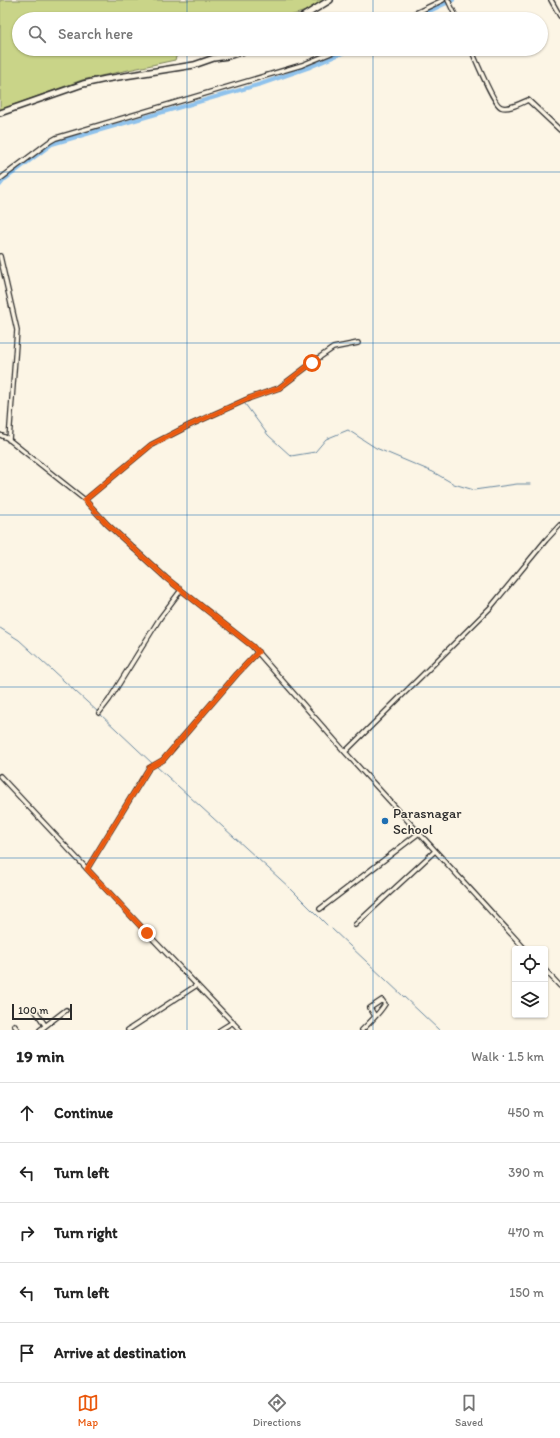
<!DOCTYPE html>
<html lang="en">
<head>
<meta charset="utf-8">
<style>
  :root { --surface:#fff; --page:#f2f2f2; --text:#222; --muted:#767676; --line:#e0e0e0; --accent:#ea580c }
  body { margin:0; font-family:Itim,sans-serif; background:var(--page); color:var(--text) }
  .controls { position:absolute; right:12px; bottom:12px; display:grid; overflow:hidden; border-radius:4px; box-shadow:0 1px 3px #0004 }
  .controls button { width:36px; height:36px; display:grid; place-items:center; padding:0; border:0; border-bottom:1px solid var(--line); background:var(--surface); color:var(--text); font:20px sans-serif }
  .scale { position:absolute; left:12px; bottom:10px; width:60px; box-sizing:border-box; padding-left:4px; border:2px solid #2b2b2b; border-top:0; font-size:11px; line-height:14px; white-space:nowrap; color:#2b2b2b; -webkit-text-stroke:3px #fcf5e5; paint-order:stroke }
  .stop { position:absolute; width:12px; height:12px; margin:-9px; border:3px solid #ea580c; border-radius:50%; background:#fff }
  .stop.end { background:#ea580c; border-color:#fff; box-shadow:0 1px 4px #0008 }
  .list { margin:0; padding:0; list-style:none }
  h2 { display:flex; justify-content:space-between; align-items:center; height:52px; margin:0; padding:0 16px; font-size:17px }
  h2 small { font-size:13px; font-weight:400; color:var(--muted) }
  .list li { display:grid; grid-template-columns:26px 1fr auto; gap:12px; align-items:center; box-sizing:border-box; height:60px; padding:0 16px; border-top:1px solid var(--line) }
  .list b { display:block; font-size:15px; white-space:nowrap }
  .list em { font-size:13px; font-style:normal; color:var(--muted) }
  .icon { flex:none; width:22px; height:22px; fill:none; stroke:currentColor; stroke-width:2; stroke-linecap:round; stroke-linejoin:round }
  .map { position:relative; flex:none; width:560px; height:1030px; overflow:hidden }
  .search { position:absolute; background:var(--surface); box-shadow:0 1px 3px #0004; left:12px; right:12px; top:12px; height:44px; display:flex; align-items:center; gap:10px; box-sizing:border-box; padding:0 14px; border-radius:22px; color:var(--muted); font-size:15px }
  .sheet { height:352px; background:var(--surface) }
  nav { display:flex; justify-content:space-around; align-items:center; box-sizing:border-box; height:56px; border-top:1px solid var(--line); background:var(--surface); font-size:11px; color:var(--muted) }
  nav a { display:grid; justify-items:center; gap:2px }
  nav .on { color:var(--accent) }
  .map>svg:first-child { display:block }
  .green { fill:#c9d488; stroke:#7a805a }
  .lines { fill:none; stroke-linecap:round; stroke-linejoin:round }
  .stream { stroke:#67869f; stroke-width:1 }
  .canal { stroke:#8fc2ec; stroke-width:4 }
  .minor-casing { stroke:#2b2b2b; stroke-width:6 }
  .secondary-casing { stroke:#2b2b2b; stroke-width:8 }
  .minor { stroke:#fcf5e5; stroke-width:3.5 }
  .secondary { stroke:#fcf5e5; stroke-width:5 }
  .route { stroke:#ea580c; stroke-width:5 }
  .grid { fill:none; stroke:#1f6fb2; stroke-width:1; stroke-opacity:0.55 }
  .poi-dot { fill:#1f6fb2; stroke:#fcf5e5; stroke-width:1.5 }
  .labels { text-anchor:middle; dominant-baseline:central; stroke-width:3; stroke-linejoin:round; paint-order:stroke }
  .poi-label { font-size:14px; fill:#2b2b2b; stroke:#fcf5e5; text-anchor:start }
</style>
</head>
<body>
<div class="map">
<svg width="560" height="1030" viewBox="0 0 560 1030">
  <rect width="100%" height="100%" fill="#fcf5e5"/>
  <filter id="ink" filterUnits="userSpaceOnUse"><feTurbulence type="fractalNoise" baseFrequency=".025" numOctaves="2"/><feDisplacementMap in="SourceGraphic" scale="8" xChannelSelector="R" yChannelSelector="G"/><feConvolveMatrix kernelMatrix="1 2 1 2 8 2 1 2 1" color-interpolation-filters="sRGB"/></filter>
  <g filter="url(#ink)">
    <path class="green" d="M 0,0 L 328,0 L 313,9 L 279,19 L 19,19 L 19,49 L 179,49 L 175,60 L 82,80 L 0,110 Z"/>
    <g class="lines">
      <path class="stream" d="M 245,404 L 268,435 L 291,456 L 315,452 L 326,439 L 348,430 L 376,448 L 433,472 L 454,484 L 474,490 L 517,484 L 530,484
        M 0,628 L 19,640 L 98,712
        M 100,714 L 153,764
        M 156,766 L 291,889 L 327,925
        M 332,929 L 439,1030"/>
      <path class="canal" d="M 413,19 L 453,0
        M 0,185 L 4,180 L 52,144 L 261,84 L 310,67 L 352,49"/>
      <g class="minor-casing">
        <path id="minor" d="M 448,0 L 457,19
          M 551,0 L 560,16
          M 403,19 L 443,0
          M 471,49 C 475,58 494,105 501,107 C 509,110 521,103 528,100 L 560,130
          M 0,179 L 49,142 L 56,138 L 302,65 L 341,49
          M 0,256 L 17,330 L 9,440
          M 0,435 L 7,438 L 85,500 L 107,524 L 166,578 L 252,646 L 345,752 L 525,949
          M 85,500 L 151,445 L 190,425 L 250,398 L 279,388 L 320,357 L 333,348 L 358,343
          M 99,713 L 109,700 L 160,618 L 181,590
          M 345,752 L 490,608 L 546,540 L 560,525
          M 0,776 L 147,933 L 240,1030
          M 87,869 L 149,768 L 163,760 L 237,674 L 258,652
          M 320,909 L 419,833
          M 355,925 L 435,851
          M 545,970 L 560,986
          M 35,1010 L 45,1025
          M 14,1025 L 18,1030
          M 40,1030 L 66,1010
          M 128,1030 L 197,985
          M 220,1030 L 233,1022
          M 362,1030 C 370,1022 379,1014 385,1004 L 382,1000 L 370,1008 L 375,1016"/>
      </g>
      <g class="secondary-casing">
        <path id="secondary" d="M 299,19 L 330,0
          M 0,113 L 83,84 L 106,79 L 194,65 L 214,58 L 228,56 L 250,49"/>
      </g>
      <use href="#minor" class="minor"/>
      <use href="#secondary" class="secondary"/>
    </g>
  </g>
  <g class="lines" filter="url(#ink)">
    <path class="route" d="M 147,933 L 87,869 L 149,768 L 163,760 L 237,674 L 258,652 L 252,646 L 166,578 L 107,524 L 85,500 L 151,445 L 190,425 L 250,398 L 279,388 L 312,363"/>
  </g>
  <path class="grid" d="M 187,0 L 187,19M 373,0 L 373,19M 187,49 L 187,1030M 373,49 L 373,1030M 0,172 L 560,172M 0,343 L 560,343M 0,515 L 560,515M 0,687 L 560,687M 0,858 L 560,858"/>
  <circle class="poi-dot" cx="385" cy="821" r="4"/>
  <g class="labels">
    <g class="poi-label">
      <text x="393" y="813">Parasnagar<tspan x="393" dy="16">School</tspan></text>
    </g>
  </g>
</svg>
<div class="controls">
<button><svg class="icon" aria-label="locate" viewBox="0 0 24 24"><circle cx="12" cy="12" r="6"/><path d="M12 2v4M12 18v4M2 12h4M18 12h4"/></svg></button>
<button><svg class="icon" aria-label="layers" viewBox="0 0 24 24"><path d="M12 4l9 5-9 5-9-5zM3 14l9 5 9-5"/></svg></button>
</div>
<div class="scale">100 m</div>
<div class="stop" style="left:312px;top:363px"></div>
<div class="stop end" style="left:147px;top:933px"></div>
<div class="search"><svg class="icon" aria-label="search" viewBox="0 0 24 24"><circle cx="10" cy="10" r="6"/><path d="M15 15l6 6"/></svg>Search here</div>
</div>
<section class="sheet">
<h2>19 min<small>Walk · 1.5 km</small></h2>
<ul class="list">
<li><svg class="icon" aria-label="ahead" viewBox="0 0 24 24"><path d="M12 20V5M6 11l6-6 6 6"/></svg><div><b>Continue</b></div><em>450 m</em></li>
<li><svg class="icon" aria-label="left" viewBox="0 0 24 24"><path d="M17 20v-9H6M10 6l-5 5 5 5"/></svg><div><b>Turn left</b></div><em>390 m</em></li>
<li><svg class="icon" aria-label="right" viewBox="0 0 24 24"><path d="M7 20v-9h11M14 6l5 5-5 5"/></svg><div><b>Turn right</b></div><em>470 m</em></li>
<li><svg class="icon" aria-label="left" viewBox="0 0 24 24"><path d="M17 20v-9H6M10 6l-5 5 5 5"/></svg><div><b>Turn left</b></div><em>150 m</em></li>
<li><svg class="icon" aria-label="arrive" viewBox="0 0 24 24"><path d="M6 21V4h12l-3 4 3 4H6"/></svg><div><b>Arrive at destination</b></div></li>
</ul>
</section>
<nav>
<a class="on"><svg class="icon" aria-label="map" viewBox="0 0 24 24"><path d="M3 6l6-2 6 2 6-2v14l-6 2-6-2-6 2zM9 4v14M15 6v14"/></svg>Map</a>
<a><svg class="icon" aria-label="directions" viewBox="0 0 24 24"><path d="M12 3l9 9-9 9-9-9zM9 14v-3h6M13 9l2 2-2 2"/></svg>Directions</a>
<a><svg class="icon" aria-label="saved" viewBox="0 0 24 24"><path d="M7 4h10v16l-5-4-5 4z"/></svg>Saved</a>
</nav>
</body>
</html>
